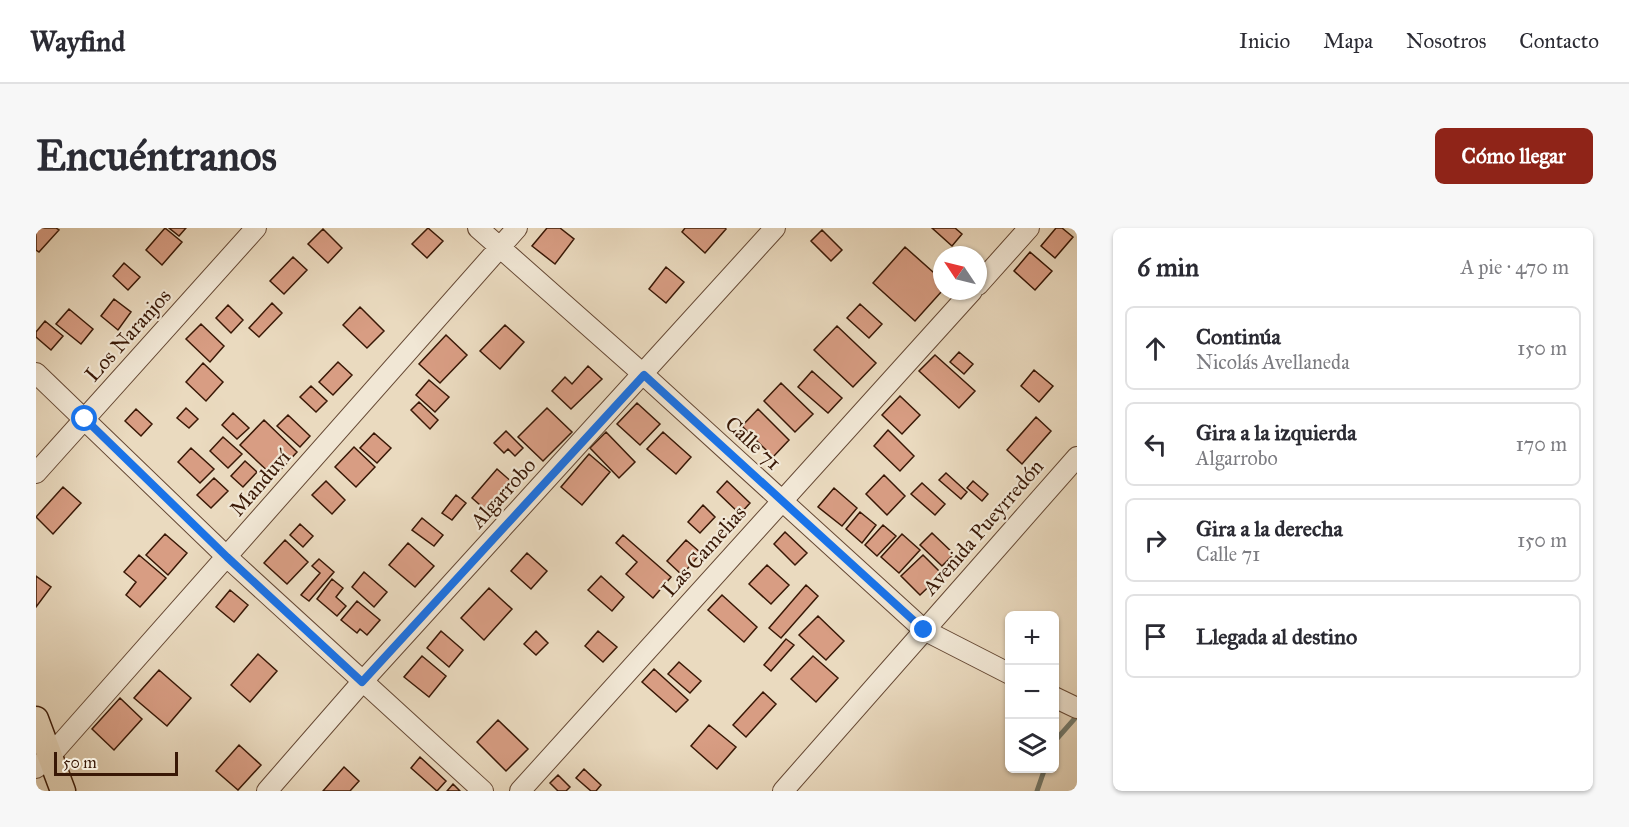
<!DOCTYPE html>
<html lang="es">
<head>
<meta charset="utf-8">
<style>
  :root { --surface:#fff; --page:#f7f7f7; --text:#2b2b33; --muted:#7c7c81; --line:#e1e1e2; --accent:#8f2418 }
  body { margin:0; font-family:"IM FELL Great Primer",serif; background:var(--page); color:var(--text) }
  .controls { position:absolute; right:18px; bottom:18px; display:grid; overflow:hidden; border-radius:9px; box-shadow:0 2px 4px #0004 }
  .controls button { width:54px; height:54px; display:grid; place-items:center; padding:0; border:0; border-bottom:2px solid var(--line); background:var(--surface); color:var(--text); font:30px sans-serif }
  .compass { position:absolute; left:897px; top:18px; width:54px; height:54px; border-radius:50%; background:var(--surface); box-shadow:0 2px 4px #0004; rotate:305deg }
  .scale { position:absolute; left:18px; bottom:15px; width:124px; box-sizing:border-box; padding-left:6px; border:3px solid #391806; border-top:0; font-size:16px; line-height:21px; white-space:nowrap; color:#391806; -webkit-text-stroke:4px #f1e7d5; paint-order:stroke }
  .stop { position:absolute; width:18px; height:18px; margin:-14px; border:4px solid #1a73e8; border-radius:50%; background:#fff }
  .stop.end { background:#1a73e8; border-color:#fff; box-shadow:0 2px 6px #0008 }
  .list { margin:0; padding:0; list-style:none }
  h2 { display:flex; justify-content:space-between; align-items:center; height:78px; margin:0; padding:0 24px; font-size:26px }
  h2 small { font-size:20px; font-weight:400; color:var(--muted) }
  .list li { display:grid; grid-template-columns:39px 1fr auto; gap:18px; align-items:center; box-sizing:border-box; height:84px; margin:0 12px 12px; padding:0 12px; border:2px solid var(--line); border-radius:9px }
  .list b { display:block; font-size:22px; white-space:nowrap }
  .list p { margin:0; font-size:20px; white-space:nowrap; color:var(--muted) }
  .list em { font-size:20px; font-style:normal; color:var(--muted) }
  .icon { flex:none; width:33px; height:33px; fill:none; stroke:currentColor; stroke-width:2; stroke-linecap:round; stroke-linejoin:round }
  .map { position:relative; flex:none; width:1041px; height:563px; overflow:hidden; border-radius:9px }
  header { display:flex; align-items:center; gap:36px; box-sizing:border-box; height:84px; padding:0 30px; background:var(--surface); border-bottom:2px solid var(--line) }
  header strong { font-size:28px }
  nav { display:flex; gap:33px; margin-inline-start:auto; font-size:21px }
  .intro { display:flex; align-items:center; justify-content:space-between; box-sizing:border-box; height:144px; padding:0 36px }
  h1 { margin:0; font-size:42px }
  .button { padding:15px 27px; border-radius:9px; background:var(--accent); color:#fff; font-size:21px; font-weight:700 }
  main { display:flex; gap:36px; padding:0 36px }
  aside { flex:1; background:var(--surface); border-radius:9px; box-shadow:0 2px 4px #0004 }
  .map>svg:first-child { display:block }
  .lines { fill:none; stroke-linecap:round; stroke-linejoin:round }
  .stream { stroke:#727a6d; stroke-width:5 }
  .building { fill:#d89d83; stroke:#391806; stroke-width:1.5 }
  .minor-casing { stroke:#654834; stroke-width:22 }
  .major-casing { stroke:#391806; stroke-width:27 }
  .minor { stroke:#f1e7d5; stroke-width:20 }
  .major { stroke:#eadabf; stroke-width:24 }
  .route { stroke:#1a73e8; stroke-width:8 }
  .labels { text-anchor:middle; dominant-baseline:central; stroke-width:4.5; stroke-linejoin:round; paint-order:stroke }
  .street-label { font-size:21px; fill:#391806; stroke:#f1e7d5 }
</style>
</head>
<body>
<header>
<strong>Wayfind</strong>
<nav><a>Inicio</a><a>Mapa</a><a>Nosotros</a><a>Contacto</a></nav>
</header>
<div class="intro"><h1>Encuéntranos</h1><a class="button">Cómo llegar</a></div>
<main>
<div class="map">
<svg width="1041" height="563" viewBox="0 0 1041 563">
  <rect width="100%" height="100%" fill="#eadabf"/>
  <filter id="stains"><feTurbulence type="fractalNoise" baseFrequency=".00333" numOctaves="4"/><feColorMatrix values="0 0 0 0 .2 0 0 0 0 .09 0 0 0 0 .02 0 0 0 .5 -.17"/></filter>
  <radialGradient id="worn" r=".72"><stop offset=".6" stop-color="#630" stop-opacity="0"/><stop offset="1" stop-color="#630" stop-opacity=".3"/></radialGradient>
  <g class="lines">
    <path class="stream" d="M 1018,514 L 1041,488
      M 1001,563 L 1009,540"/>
  </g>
  <path class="building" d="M 0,0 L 20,0 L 23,2 L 3,24 L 0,22 Z
    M 129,0 L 146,14 L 126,37 L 110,22 Z
    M 133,0 L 150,0 L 143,8 Z
    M 392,0 L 407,13 L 391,30 L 376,16 Z
    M 511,0 L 524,0 L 538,11 L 519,36 L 496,18 Z
    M 649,0 L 689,0 L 690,1 L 669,25 L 646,4 Z
    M 896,0 L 919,0 L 926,6 L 916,18 Z
    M 1020,0 L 1026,0 L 1037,9 L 1019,30 L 1005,18 Z
    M 287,1 L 306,20 L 292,35 L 272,16 Z
    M 786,2 L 806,22 L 795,33 L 775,13 Z
    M 869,19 L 906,52 L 906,63 L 879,93 L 837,55 Z
    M 994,24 L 1016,43 L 999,62 L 978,43 Z
    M 257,29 L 271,42 L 248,66 L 234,53 Z
    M 88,35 L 104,49 L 92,62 L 77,48 Z
    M 630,39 L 648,54 L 630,75 L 613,61 Z
    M 78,71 L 95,84 L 82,102 L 65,88 Z
    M 236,75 L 246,85 L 223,109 L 213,100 Z
    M 824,76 L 846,96 L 833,110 L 811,90 Z
    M 192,77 L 207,92 L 195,105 L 180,90 Z
    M 324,79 L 348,103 L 331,120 L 307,97 Z
    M 33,81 L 57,101 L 45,116 L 20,96 Z
    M 9,93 L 27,108 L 15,122 L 0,109 L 0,104 Z
    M 165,96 L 188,118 L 174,134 L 150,111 Z
    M 469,97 L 488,114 L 464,141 L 444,123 Z
    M 801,98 L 840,135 L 817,159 L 778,122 Z
    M 410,107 L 431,127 L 404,155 L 383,136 Z
    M 923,124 L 937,136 L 928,146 L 914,134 Z
    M 899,127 L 939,163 L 923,180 L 883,143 Z
    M 302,134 L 316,147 L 297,167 L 283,154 Z
    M 167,135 L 187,154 L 170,173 L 150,154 Z
    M 552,138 L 566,151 L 535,181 L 516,163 L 529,149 L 536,156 Z
    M 998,142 L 1017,158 L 1003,174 L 985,158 Z
    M 776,143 L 806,170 L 792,185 L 762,159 Z
    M 393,152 L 413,169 L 399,184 L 380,167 Z
    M 745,155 L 777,186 L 759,204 L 728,173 Z
    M 275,158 L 291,173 L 280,184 L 264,169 Z
    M 864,168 L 884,187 L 866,206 L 846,187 Z
    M 383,174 L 402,192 L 394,201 L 375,182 Z
    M 601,175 L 624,196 L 604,217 L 581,196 Z
    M 150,180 L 162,191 L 153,200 L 141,190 Z
    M 511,180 L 536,204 L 507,233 L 482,209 Z
    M 100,181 L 116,196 L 105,208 L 89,193 Z
    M 722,181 L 753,212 L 737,229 L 706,198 Z
    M 197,185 L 213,200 L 201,211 L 186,197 Z
    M 252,187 L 274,208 L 264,219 L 241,198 Z
    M 1000,189 L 1015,203 L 986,236 L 971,222 Z
    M 228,192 L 261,224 L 238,249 L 204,217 Z
    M 852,202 L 878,228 L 864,243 L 838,218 Z
    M 470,203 L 487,220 L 479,228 L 472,221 L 468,225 L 458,215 Z
    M 570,204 L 599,234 L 583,250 L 554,220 Z
    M 627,204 L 655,229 L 640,246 L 611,221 Z
    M 338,205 L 355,220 L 341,235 L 324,220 Z
    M 187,209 L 206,226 L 192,240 L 174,223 Z
    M 318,219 L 339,239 L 320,259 L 299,239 Z
    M 155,220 L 178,241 L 164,255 L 142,234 Z
    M 553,226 L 574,244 L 546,277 L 525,259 Z
    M 209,233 L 221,244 L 207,259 L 195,248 Z
    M 461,241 L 477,255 L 452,284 L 436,270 Z
    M 910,245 L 931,264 L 925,271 L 903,252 Z
    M 848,247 L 869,268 L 851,287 L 830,266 Z
    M 178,250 L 192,263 L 175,280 L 161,267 Z
    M 290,253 L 309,272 L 296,286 L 276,267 Z
    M 691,253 L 714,275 L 704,286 L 681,264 Z
    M 937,253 L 952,266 L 946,273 L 931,260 Z
    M 886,255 L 909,276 L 899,287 L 875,266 Z
    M 27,259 L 45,275 L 17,306 L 0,289 Z
    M 798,260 L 821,280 L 806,298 L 782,279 Z
    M 420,267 L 430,275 L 416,292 L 406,285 Z
    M 667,277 L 679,289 L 664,305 L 652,294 Z
    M 824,284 L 840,297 L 826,315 L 810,301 Z
    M 386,290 L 407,307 L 398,318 L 376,302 Z
    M 264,296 L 277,308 L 267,319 L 254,307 Z
    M 847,297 L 860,308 L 841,328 L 829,317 Z
    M 749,304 L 771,325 L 759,337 L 738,316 Z
    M 896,305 L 918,326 L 906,338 L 884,317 Z
    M 129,306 L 151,325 L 132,347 L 110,327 Z
    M 866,306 L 884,322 L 863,345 L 845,329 Z
    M 587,307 L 635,349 L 617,370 L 590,346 L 601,334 L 580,315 Z
    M 249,312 L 272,334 L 251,356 L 228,335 Z
    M 650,312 L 665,325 L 646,347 L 631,333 Z
    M 372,315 L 398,338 L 379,359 L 353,337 Z
    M 491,325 L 511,343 L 495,361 L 475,343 Z
    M 103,327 L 130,350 L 104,379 L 90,367 L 100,354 L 88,344 Z
    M 887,327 L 906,346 L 884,367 L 865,348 Z
    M 283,331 L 298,344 L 273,373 L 265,367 L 284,345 L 276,338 Z
    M 731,337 L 753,357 L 735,376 L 713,356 Z
    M 328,344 L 351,364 L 338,379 L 316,359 Z
    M 0,348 L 15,359 L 0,379 Z
    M 565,348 L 588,369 L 576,383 L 552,362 Z
    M 296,351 L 307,360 L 300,369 L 310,378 L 301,388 L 281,371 Z
    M 770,357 L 782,368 L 745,410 L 733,400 Z
    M 453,360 L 476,381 L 448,412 L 425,390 Z
    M 194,362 L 212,377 L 198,394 L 180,379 Z
    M 686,367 L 721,399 L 708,414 L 672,382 Z
    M 321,373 L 344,392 L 331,407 L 324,401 L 321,405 L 305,392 Z
    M 782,388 L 808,413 L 790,432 L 763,407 Z
    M 405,403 L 427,422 L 413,439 L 391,420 Z
    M 500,403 L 512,415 L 500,427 L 488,416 Z
    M 562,403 L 581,419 L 567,434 L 549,418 Z
    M 750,411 L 758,417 L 735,443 L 728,437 Z
    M 222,426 L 241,443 L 214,474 L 195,457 Z
    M 386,428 L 410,448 L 393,469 L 368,449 Z
    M 777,428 L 802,450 L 780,474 L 755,451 Z
    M 643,434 L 665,453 L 654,465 L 632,446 Z
    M 618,441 L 652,472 L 640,484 L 606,454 Z
    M 123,442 L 155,470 L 131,498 L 98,470 Z
    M 727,464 L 740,476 L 710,509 L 697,497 Z
    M 84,470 L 106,491 L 78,522 L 56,501 Z
    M 462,492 L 492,521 L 470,543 L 441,514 Z
    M 673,497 L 700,519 L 681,541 L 655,518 Z
    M 203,517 L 225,537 L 202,562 L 180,543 Z
    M 384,529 L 410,553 L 401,563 L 375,540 Z
    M 308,539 L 323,553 L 314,563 L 287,563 Z
    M 548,541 L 565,557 L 560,563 L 555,563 L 540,550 Z
    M 522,547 L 534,559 L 530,563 L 522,563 L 514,555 Z
    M 417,556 L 424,563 L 411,563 Z"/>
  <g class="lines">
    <g class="minor-casing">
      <path id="minor" d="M 442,0 L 608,147 L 888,402 L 974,446
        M 942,57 L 993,0
        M 0,145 L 191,329 L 447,563
        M 0,245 L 220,0
        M 1018,469 L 1041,480
        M 0,540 L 14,528 L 481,0
        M 231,563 L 326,454 L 739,0
        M 484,563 L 936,63
        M 747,563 L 1041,229"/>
    </g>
    <g class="major-casing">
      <path id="major" d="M 0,491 L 27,563"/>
    </g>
    <use href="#minor" class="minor"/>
    <use href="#major" class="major"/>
  </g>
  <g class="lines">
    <path class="route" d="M 49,191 L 191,329 L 326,454 L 608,147 L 888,402"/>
  </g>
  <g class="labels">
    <g class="street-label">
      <text transform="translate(92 107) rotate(-48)">Los Naranjos</text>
      <text transform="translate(717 215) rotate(43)">Calle 71</text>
      <text transform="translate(224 255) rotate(-49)">Manduví</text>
      <text transform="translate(467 265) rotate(-48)">Algarrobo</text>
      <text transform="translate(947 299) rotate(-49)">Avenida Pueyrredón</text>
      <text transform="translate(668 323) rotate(-48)">Las Camelias</text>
    </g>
  </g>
  <rect width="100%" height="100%" filter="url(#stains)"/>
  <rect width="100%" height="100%" fill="url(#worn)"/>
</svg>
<div class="controls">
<button>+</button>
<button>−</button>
<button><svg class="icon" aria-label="layers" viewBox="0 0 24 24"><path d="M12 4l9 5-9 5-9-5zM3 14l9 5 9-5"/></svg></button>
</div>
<svg class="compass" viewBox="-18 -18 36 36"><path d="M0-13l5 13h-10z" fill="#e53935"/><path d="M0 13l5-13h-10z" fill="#7c7c81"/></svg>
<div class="scale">50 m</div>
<div class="stop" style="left:49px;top:191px"></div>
<div class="stop end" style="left:888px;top:402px"></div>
</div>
<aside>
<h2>6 min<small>A pie · 470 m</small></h2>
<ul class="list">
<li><svg class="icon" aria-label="ahead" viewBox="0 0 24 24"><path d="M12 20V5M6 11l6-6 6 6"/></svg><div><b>Continúa</b><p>Nicolás Avellaneda</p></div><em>150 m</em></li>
<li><svg class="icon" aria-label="left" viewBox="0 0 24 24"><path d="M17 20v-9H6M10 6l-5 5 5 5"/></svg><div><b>Gira a la izquierda</b><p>Algarrobo</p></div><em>170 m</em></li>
<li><svg class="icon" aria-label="right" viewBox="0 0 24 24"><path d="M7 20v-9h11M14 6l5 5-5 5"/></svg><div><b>Gira a la derecha</b><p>Calle 71</p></div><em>150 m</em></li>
<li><svg class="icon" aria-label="arrive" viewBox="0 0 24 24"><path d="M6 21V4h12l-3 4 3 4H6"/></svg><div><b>Llegada al destino</b></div></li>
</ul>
</aside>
</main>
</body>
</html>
